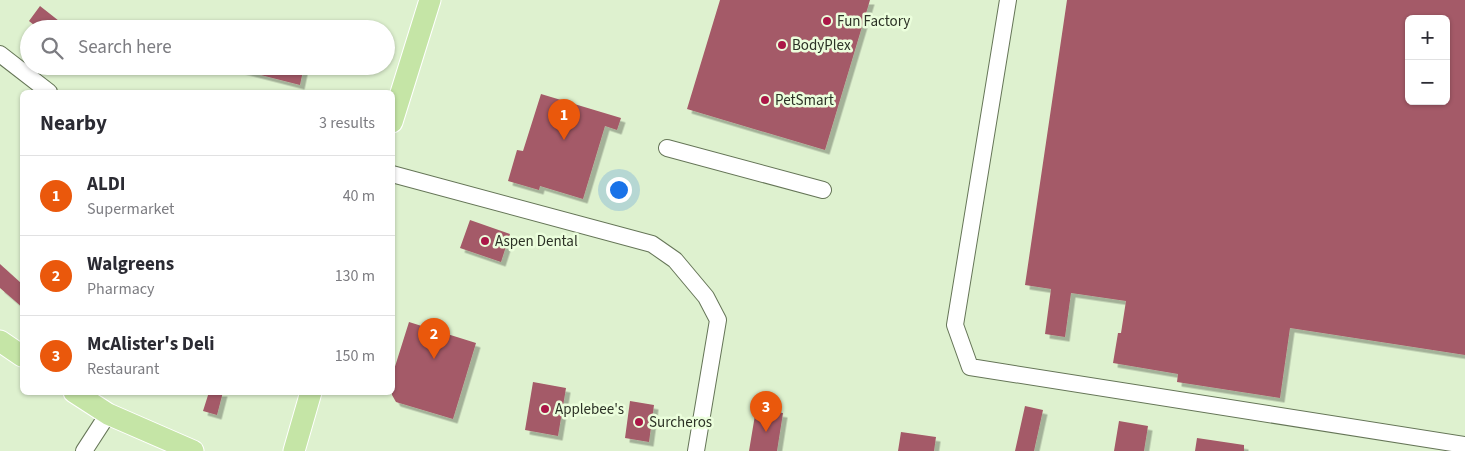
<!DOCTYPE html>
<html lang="en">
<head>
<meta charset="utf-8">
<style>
  :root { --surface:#fff; --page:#f2f2f3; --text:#2b2b33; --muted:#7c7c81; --line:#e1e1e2; --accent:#ea580c }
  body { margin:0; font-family:"Source Sans 3",sans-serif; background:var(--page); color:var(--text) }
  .controls { position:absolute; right:15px; top:15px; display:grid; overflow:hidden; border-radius:8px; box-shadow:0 1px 4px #0004 }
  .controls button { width:45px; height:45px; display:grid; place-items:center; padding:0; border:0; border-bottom:1px solid var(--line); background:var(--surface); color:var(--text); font:25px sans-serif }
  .you { position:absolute; left:618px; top:189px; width:18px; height:18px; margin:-12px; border:4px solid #fff; border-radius:50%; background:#1a73e8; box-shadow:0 0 0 8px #1a73e833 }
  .badge { display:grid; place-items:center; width:32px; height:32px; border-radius:50%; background:var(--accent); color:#fff; font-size:16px; font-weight:700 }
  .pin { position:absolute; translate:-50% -41px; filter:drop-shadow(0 1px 2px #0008) }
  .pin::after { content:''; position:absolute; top:26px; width:18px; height:15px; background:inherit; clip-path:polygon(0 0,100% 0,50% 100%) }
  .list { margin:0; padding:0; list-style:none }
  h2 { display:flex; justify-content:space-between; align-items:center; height:65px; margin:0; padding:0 20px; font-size:21px }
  h2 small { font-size:16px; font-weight:400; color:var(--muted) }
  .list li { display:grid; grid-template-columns:32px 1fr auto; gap:15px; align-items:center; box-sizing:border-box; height:80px; padding:0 20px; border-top:1px solid var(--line) }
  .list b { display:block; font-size:19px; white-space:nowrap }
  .list p { margin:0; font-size:16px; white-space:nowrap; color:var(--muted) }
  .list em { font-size:16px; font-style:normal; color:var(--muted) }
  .icon { flex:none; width:28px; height:28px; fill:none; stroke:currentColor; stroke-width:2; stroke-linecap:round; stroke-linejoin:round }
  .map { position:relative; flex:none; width:1465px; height:451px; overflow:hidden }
  .search { position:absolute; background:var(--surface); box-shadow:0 1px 4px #0004; left:20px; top:20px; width:375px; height:55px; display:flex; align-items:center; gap:12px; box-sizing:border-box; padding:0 18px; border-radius:28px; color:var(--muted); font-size:19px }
  .panel { position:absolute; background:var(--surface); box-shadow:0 1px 4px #0004; left:20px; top:90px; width:375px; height:305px; border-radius:8px }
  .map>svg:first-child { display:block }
  .building { fill:#a45a67; fill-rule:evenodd; filter:url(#shadow) }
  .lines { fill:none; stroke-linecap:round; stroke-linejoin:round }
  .minor-casing { stroke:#657557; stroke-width:18 }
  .major-casing { stroke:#fff; stroke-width:23 }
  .minor { stroke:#fff; stroke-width:16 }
  .major { stroke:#c5e5a6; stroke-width:21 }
  .poi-dot { fill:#ab1747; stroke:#ebfedc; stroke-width:2 }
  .labels { text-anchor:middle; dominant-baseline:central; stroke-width:5; stroke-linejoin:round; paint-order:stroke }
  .poi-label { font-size:15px; fill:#2c3226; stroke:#ebfedc; text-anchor:start }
</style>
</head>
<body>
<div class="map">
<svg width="1465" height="451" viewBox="0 0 1465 451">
  <defs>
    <filter id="shadow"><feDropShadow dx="4.5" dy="4.5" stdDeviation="0" flood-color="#0004"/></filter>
  </defs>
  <rect width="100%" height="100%" fill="#def1cf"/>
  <path class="building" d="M 720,0 L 870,0 L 825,150 L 687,109 Z
    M 1067,0 L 1465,0 L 1465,355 L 1290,328 L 1280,398 L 1177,382 L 1178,374 L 1113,363 L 1118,333 L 1121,333 L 1126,301 L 1071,293 L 1065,337 L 1045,334 L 1051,289 L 1025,285 ZM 1409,19 L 1446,19 L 1446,101 L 1409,101 Z
    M 40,6 L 59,21 L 53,29 L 39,29 L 29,21 Z
    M 241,66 L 304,66 L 300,85 L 241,70 Z
    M 541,94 L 621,118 L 617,130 L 605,126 L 583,199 L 540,186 L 539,190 L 508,181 L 517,150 L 523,151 Z
    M 470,220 L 510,234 L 501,262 L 460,248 Z
    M 0,264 L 22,284 L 22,307 L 0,288 Z
    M 409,322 L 476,343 L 453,419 L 396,402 L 392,395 L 392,376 Z
    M 533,382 L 566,388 L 558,436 L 525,430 Z
    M 209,392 L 223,392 L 217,415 L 203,411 Z
    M 630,401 L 654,405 L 649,442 L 625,438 Z
    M 757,403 L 777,407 L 776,412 L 783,413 L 777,451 L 749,451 Z
    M 1025,406 L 1043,410 L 1034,451 L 1015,451 Z
    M 1119,421 L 1148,426 L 1144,451 L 1114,451 Z
    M 901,432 L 936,437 L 934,451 L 898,451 Z
    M 1197,438 L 1244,445 L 1244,451 L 1195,451 Z"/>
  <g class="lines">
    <g class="minor-casing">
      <path id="minor" d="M 1008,0 L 955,325 L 970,367 L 1465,445
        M 0,54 L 49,92
        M 667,148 L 823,190
        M 392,174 L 652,244 L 675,260 L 706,297 L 718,320 L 696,451
        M 84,451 L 108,414"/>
    </g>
    <g class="major-casing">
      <path id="major" d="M 392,122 L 430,0
        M 0,341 L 22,356
        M 74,392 L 108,414 L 193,451
        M 294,451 L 311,392"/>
    </g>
    <use href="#minor" class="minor"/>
    <use href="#major" class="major"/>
  </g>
  <g class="poi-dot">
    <circle cx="827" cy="21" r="5"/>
    <circle cx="782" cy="45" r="5"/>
    <circle cx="765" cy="100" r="5"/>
    <circle cx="485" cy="241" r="5"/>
    <circle cx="545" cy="409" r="5"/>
    <circle cx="639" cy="422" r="5"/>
  </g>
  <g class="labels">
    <g class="poi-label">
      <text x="837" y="21">Fun Factory</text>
      <text x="792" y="45">BodyPlex</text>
      <text x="775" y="100">PetSmart</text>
      <text x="495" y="241">Aspen Dental</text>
      <text x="555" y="409">Applebee's</text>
      <text x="649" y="422">Surcheros</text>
    </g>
  </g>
</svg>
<div class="controls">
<button>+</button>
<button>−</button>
</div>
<div class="you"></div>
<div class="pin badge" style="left:564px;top:140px">1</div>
<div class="pin badge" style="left:434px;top:359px">2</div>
<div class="pin badge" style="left:766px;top:432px">3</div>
<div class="search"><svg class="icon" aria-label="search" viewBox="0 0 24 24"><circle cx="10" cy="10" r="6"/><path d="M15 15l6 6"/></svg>Search here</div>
<section class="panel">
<h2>Nearby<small>3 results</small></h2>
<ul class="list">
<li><span class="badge">1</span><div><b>ALDI</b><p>Supermarket</p></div><em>40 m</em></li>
<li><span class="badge">2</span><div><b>Walgreens</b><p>Pharmacy</p></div><em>130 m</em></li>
<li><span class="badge">3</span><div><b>McAlister's Deli</b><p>Restaurant</p></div><em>150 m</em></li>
</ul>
</section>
</div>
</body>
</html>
